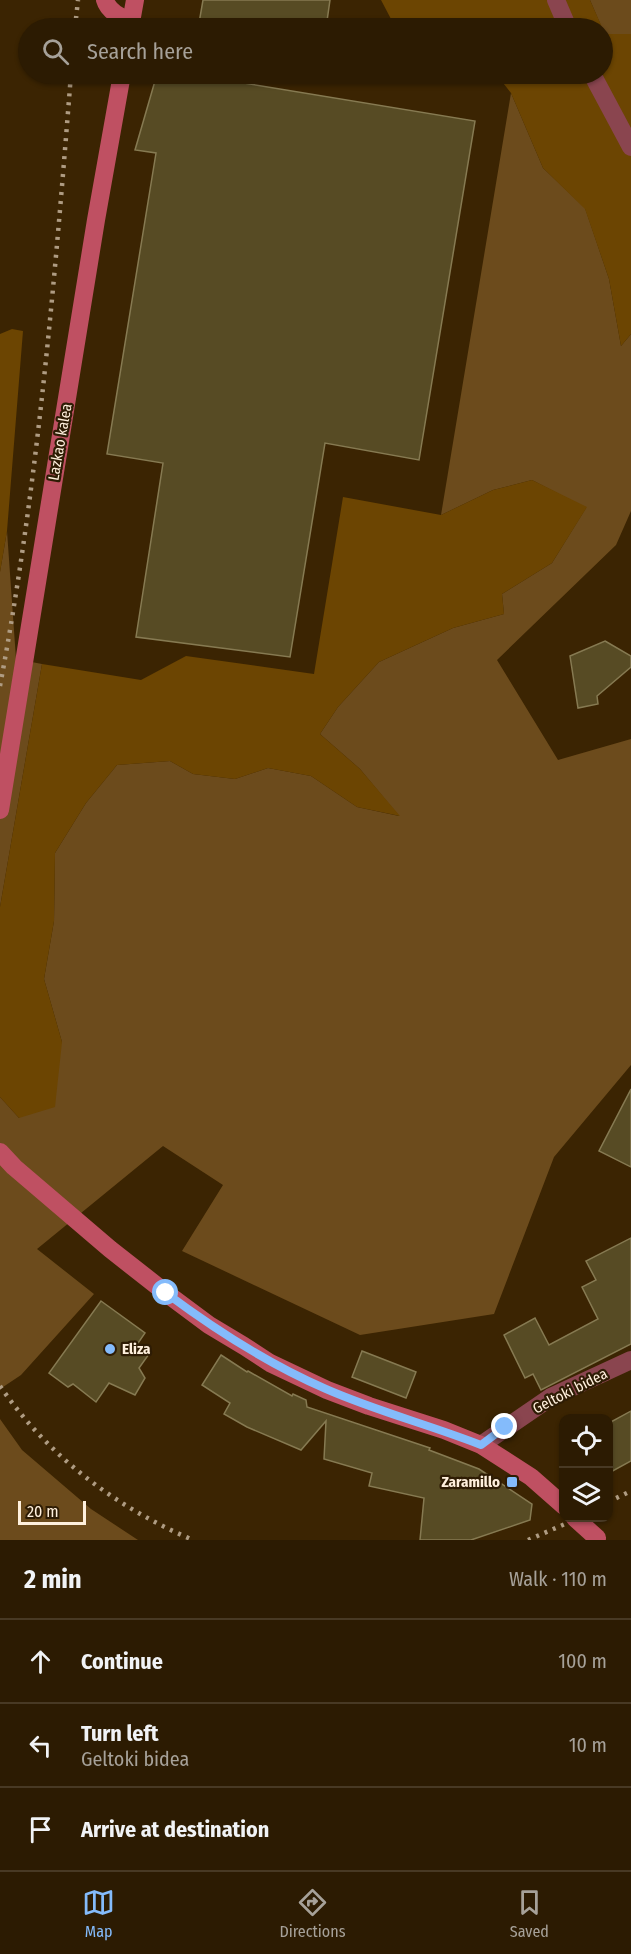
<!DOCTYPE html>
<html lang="en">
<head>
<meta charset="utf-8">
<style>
  :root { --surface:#2c1b02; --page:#34240c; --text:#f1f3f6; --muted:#a6a199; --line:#483924; --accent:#84bbfb }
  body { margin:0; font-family:"Fira Sans Condensed",sans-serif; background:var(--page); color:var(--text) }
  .controls { position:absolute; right:18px; bottom:18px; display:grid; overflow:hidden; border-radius:12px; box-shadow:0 2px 4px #0004 }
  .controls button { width:54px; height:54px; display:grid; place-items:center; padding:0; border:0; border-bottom:2px solid var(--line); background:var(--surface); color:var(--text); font:30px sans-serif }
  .scale { position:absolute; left:18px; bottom:15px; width:68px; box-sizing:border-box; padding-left:6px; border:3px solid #fff0dd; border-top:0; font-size:16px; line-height:21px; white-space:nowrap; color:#fff0dd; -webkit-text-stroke:4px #2e1c04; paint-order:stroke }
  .stop { position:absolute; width:18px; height:18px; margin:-14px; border:4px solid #84bbfb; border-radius:50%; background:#fff }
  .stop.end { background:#84bbfb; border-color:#fff; box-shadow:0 2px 6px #0008 }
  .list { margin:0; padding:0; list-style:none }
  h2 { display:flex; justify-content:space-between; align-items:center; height:78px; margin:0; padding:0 24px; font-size:26px }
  h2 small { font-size:20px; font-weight:400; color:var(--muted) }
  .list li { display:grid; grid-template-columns:39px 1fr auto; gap:18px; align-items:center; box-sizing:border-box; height:84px; padding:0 24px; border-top:2px solid var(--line) }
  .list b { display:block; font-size:22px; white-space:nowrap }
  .list p { margin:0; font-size:20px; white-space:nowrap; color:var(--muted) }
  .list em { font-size:20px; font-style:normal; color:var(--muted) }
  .icon { flex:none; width:33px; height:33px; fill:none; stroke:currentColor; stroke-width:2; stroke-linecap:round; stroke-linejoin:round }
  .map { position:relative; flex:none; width:631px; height:1540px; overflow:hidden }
  .search { position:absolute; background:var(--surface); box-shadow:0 2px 4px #0004; left:18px; right:18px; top:18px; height:66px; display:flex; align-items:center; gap:15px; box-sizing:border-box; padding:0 21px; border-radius:33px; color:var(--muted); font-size:22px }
  .sheet { height:330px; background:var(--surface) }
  nav { display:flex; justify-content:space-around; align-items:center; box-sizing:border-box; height:84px; border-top:2px solid var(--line); background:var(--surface); font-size:16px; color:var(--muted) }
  nav a { display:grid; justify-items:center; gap:3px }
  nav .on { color:var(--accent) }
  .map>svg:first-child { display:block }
  .green { fill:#6c4b1c }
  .forest { fill:#6c4502 }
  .building { fill:#574b24; stroke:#867a52; stroke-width:1.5 }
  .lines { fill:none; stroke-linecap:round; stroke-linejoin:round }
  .street { stroke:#8a454f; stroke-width:18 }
  .secondary { stroke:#bf5062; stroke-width:18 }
  .rail { stroke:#af9c83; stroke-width:4.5; stroke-dasharray:3 6; stroke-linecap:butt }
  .secondary-bridge { stroke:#bf5062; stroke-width:18 }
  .route { stroke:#84bbfb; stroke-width:8 }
  .poi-dot { fill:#84bbfb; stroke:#2e1c04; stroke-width:2 }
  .labels { text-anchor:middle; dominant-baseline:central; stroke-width:4.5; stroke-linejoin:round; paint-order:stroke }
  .street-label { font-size:15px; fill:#fff0dd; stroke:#2e1c04 }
  .poi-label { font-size:15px; font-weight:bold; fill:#fff0dd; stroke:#2e1c04; text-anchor:start }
</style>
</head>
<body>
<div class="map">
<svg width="631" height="1540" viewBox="0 0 631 1540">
  <rect width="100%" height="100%" fill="#3b2402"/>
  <path class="green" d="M 590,0 L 631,0 L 631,34 L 605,35 Z
    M 511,93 L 543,168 L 585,208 L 609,279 L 621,346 L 631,334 L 631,511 L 616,545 L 497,660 L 558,760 L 631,739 L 631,1065 L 554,1157 L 494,1314 L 360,1335 L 182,1251 L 223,1185 L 163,1146 L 37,1249 L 94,1294 L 21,1375 L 0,1389 L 0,1097 L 19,1118 L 62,1042 L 44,979 L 54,921 L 55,853 L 86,803 L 117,765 L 170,761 L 193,774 L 235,779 L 268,768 L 311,776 L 357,807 L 399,816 L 360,769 L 320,734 L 338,707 L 379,662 L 453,628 L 504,614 L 502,594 L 552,563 L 586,508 L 532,480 L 493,490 L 441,515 Z
    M 7,531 L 16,659 L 42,664 L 0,907 L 0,572 Z
    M 0,1419 L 22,1450 L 91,1509 L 138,1540 L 0,1540 Z"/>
  <path class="forest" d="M 381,0 L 590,0 L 605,34 L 631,34 L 631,334 L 621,346 L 609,279 L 585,209 L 543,168 L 511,93 L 496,74 L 602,74 L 602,28 L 416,28 L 391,19 Z
    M 12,329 L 23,331 L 7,531 L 0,572 L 0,334 Z
    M 532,480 L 587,507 L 552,563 L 502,594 L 504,614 L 453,628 L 379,662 L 338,707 L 320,734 L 360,769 L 400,816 L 357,807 L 311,776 L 268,768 L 235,779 L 193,774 L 170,761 L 117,765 L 86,803 L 55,853 L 54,921 L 44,979 L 62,1042 L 55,1107 L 19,1118 L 0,1097 L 0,907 L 42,664 L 141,680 L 186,656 L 314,674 L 343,497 L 441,515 L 493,490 Z"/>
  <path class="building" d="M 203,0 L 330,0 L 326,28 L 234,28 L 199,23 Z
    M 157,74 L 189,74 L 475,121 L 419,460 L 325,443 L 290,657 L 136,637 L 163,463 L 107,454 L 156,153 L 135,150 Z
    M 605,641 L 631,656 L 631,667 L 597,696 L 598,704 L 578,708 L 570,656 Z
    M 631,1089 L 631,1167 L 599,1151 Z
    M 631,1238 L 631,1344 L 541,1390 L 533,1374 L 525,1378 L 504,1335 L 535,1318 L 549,1345 L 598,1319 L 582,1287 L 596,1280 L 586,1261 Z
    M 101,1301 L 145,1333 L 136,1346 L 149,1354 L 139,1368 L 145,1378 L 135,1395 L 109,1383 L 96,1402 L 73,1384 L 68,1387 L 49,1373 Z
    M 362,1351 L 416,1372 L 406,1398 L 352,1377 Z
    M 221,1355 L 247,1372 L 248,1371 L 292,1396 L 293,1394 L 306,1400 L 307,1407 L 430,1448 L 429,1450 L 479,1469 L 532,1504 L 530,1520 L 471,1540 L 420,1540 L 424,1498 L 369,1486 L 372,1473 L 324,1459 L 326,1421 L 301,1450 L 247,1427 L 224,1414 L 230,1403 L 202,1385 Z
    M 631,1411 L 631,1461 L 609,1473 L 609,1423 Z"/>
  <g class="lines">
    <path class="street" d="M 556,0 L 568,28
      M 592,74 L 631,147
      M 481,1445 L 551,1397 L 631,1360"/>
    <path class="secondary" d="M 105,0 C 108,11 121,18 131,21
      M 130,28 L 135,0
      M 0,810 L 96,220 L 122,74
      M 0,1152 L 14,1167 L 110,1249 L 166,1293 L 209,1325 L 244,1346 L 270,1363 L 327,1390 L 369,1406 L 444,1430 L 481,1445 L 531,1477 L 564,1506"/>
    <path class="rail" d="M 75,28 L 78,0
      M 0,686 C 38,484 55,278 71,74
      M 0,1386 C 48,1456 115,1507 193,1540
      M 608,1502 L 631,1491
      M 528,1540 L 579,1518"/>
    <path class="secondary-bridge" d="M 575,1518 L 597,1538"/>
  </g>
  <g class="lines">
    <path class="route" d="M 166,1293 C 217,1331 268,1364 326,1389 C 376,1411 430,1425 481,1445 L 505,1427"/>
  </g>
  <g class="poi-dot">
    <circle cx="110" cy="1349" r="6"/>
    <rect x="506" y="1476" width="12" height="12" rx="3"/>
  </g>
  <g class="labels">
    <g class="street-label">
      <text transform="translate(60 442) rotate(-80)">Lazkao kalea</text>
      <text transform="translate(570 1391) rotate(-27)">Geltoki bidea</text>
    </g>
    <g class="poi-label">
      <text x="122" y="1349">Eliza</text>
      <text x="500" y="1482" text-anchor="end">Zaramillo</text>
    </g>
  </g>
</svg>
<div class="controls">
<button><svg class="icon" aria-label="locate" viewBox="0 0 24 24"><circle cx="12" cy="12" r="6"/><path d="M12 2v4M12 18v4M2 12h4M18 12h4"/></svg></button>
<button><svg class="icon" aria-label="layers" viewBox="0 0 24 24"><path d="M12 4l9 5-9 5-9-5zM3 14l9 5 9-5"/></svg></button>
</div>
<div class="scale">20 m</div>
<div class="stop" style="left:166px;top:1293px"></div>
<div class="stop end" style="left:505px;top:1427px"></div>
<div class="search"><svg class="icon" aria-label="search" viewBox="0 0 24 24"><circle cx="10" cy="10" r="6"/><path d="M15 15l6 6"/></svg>Search here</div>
</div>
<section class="sheet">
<h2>2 min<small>Walk · 110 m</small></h2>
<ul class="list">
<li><svg class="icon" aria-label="ahead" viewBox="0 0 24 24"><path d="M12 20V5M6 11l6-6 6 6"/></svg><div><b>Continue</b></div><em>100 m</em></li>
<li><svg class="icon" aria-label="left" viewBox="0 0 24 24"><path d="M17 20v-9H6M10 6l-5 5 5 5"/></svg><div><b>Turn left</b><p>Geltoki bidea</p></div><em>10 m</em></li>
<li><svg class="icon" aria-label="arrive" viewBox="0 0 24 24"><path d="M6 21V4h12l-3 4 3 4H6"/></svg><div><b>Arrive at destination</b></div></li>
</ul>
</section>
<nav>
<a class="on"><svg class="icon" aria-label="map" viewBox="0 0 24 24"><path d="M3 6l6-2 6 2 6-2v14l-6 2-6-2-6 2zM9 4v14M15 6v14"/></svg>Map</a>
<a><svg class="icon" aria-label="directions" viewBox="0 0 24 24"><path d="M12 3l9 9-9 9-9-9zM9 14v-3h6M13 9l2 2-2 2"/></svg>Directions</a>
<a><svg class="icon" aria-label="saved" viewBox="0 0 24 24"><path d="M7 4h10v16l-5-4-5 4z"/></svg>Saved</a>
</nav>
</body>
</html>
